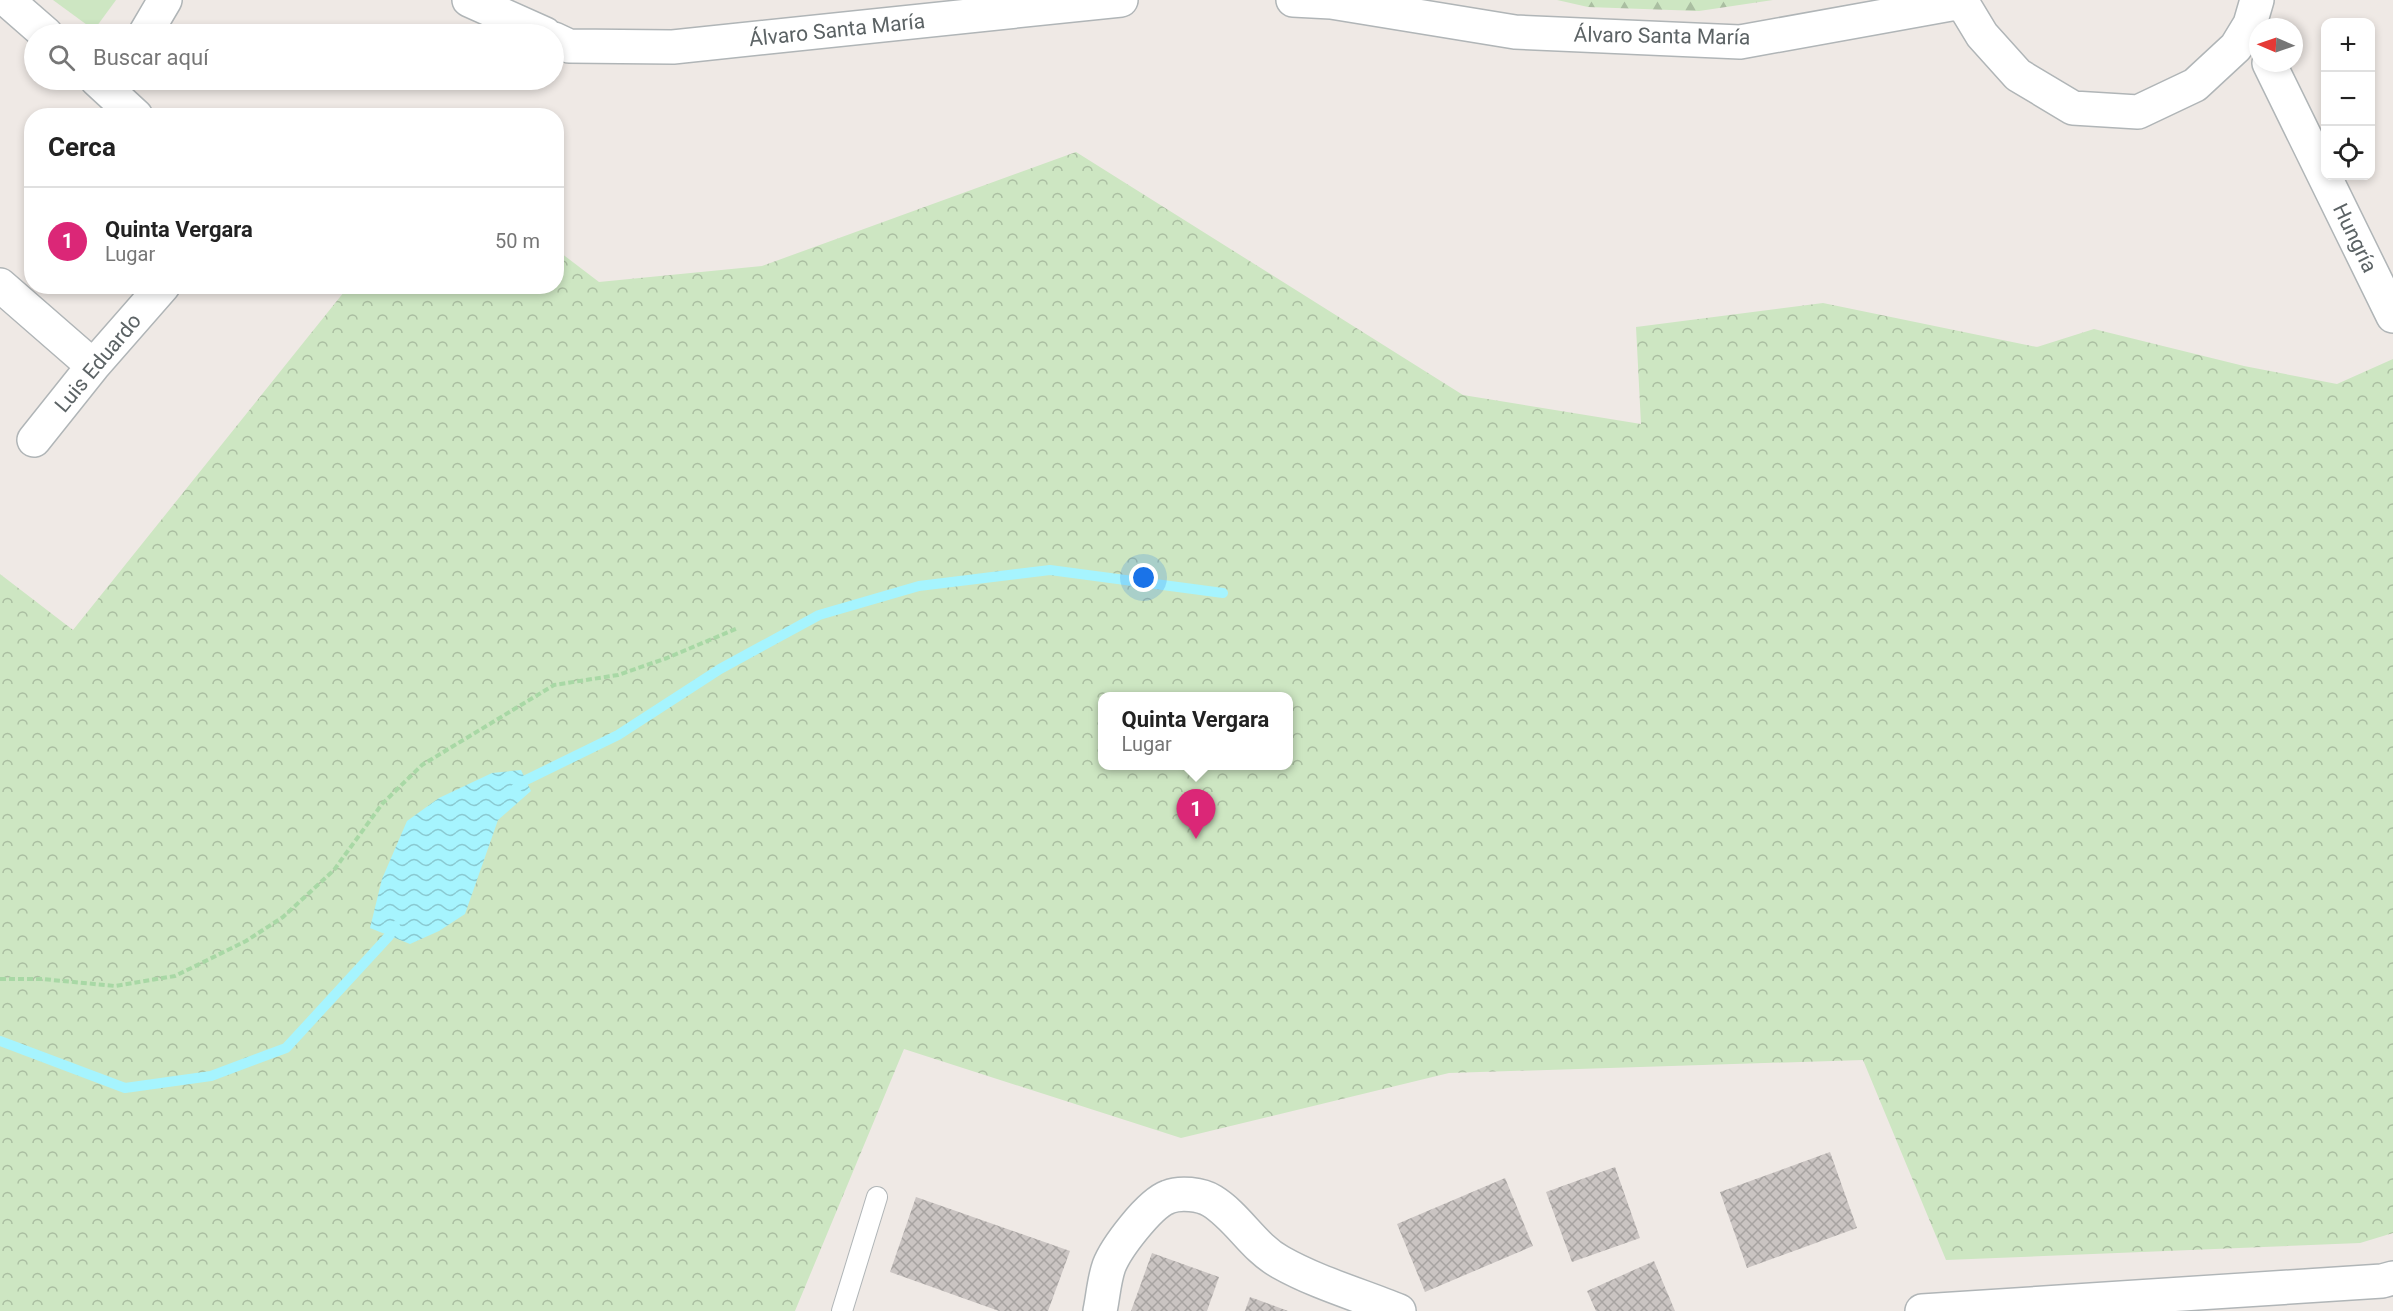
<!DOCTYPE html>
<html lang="es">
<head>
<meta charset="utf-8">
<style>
  :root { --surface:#fff; --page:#f6f6f6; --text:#222; --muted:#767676; --line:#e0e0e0; --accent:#db2777 }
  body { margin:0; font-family:Roboto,sans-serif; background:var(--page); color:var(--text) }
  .controls { position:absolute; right:18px; top:18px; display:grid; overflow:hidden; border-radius:12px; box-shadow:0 3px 9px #0003 }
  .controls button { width:54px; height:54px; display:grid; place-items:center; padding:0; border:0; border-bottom:2px solid var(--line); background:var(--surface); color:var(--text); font:30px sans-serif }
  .compass { position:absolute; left:2249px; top:18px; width:54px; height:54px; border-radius:50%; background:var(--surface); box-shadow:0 3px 9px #0003; rotate:272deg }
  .you { position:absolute; left:1144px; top:578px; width:21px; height:21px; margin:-15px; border:4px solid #fff; border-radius:50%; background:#1a73e8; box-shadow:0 0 0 9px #1a73e833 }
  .badge { display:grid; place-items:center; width:39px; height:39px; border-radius:50%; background:var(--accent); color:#fff; font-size:20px; font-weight:700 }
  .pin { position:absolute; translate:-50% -50px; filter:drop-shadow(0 2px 3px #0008) }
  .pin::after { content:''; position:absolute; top:32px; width:21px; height:18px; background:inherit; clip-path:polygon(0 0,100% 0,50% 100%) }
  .popup { position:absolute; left:1098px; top:692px; width:195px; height:78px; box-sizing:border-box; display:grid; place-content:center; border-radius:12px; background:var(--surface); filter:drop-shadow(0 2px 4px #0005); font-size:20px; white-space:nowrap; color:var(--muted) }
  .popup b { font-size:22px; color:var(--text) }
  .popup::after { content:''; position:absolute; left:50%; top:100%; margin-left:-12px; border:12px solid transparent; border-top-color:var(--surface) }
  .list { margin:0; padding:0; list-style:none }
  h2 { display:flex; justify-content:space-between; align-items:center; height:78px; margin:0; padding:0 24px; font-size:26px }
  h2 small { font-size:20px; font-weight:400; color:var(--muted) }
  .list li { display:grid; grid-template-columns:39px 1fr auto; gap:18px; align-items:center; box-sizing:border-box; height:108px; padding:0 24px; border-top:2px solid var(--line) }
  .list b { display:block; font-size:22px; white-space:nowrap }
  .list p { margin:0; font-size:20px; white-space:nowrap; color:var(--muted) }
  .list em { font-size:20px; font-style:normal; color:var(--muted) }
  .icon { flex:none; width:33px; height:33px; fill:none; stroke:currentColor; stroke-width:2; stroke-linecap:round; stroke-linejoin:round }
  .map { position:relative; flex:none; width:2393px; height:1311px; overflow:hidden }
  .search { position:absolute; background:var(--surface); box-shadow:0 3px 9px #0003; left:24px; top:24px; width:540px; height:66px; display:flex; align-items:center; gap:15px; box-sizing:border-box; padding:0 21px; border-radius:33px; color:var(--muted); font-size:22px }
  .panel { position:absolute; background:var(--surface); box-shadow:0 3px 9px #0003; left:24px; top:108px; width:540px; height:186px; border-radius:24px }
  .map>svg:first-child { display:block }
  .forest { fill:url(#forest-firs) }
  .park { fill:url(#park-crowns); fill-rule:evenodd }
  .garden { fill:#cde6c2 }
  .water { fill:url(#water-waves) }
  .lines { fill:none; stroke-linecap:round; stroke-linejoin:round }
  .stream { stroke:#a6f4fe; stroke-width:10 }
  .building { fill:url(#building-cross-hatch) }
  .service-casing { stroke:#b0b5b7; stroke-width:22 }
  .minor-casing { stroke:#b0b5b7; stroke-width:36 }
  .path { stroke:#a8d8a5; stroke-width:4; stroke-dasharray:6 3; stroke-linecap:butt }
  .service { stroke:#fff; stroke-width:20 }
  .minor { stroke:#fff; stroke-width:33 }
  .labels { text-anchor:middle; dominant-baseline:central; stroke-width:4.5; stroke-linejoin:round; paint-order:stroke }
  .street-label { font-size:21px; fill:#5c6365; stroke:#fff }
</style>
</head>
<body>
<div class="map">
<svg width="2393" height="1311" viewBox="0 0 2393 1311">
  <defs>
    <pattern id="forest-firs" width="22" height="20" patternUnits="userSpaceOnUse" patternTransform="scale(1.5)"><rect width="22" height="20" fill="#cde6c2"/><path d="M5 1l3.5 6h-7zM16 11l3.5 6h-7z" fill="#aabea1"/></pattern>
    <pattern id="park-crowns" width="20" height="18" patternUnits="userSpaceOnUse" patternTransform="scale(1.5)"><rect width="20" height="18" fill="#cde6c2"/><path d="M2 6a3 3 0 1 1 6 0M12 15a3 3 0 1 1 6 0" fill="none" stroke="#aabea1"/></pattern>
    <pattern id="water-waves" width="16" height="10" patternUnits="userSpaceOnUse" patternTransform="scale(1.5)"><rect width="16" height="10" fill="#a6f4fe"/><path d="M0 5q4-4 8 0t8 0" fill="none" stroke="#8ac9d1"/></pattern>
    <pattern id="building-cross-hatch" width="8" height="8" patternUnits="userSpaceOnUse" patternTransform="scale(1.5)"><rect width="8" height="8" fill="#cac4c2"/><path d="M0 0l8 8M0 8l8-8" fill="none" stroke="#a7a3a1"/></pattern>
  </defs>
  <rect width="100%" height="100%" fill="#efe9e5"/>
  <path class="forest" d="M 1557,0 L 1773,0 L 1699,11 L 1588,7 Z"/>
  <path class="park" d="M 1076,152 L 1463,395 L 1641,424 L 1636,327 L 1823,303 L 2037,347 L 2094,329 L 2244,366 L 2337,384 L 2393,359 L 2393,1233 L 2360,1243 L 1946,1260 L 1863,1060 L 1449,1073 L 1181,1138 L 904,1049 L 795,1311 L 0,1311 L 0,574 L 73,630 L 348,287 L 556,286 L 557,250 L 599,282 L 762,266 ZM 1103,696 L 1289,696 L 1289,766 L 1103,766 Z"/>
  <path class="garden" d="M 53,0 L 116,0 L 94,30 Z"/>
  <path class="water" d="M 521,770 L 531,791 L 498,820 L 465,914 L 439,931 L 410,944 L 370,928 L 382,879 L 407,821 L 439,798 L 492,773 Z"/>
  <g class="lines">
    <path class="stream" d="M 515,789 L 526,780 L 618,735 L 720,669 L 819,615 L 919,586 L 1050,570 L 1223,593
      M 0,1041 L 125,1088 L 211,1076 L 286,1048 L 389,936 L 395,926"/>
  </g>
  <path class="building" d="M 1830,1152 L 1857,1228 L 1747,1268 L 1720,1192 Z
    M 1615,1167 L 1640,1238 L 1572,1262 L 1546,1192 Z
    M 1505,1178 L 1533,1246 L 1425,1292 L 1397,1224 Z
    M 916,1197 L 1070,1251 L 1048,1311 L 999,1311 L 890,1272 Z
    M 1152,1253 L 1219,1277 L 1207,1311 L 1131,1311 Z
    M 1654,1261 L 1675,1311 L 1596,1311 L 1587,1291 Z
    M 1250,1297 L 1288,1311 L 1245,1311 Z"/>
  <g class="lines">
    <g class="service-casing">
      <path id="service" d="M 842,1311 L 877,1197"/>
    </g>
    <g class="minor-casing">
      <path id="minor" d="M 7,0 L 46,34
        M 469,0 L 545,34
        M 1293,0 L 1331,2 L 1515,32 L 1740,42 L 1962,2
        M 1962,2 L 1982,35 L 2018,75 L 2073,108 L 2138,112 L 2195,85 L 2236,47 L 2250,24 L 2257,0
        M 145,34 L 165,0
        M 554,39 L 569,46 L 673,47 L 1121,0
        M 2269,63 L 2393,316
        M 97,80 L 136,116
        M 0,285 L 93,366
        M 34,440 L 93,366 L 163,286
        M 1100,1311 C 1103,1297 1104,1280 1109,1266 C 1116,1248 1149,1204 1168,1197 C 1180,1192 1201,1194 1212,1201 C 1238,1217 1253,1247 1280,1262 C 1317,1283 1360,1295 1399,1311
        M 1922,1311 L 2382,1281 L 2393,1278"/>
    </g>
    <path class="path" d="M 0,979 L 42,979 L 115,986 L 175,976 L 246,941 L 283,917 L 334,870 L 382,804 L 422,765 L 554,685 L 618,675 L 667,658 L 738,628"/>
    <use href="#service" class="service"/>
    <use href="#minor" class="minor"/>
  </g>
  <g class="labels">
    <g class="street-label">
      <text transform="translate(837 30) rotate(-6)">Álvaro Santa María</text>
      <text transform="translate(1662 36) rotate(1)">Álvaro Santa María</text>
      <text transform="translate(2355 238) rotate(64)">Hungría</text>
      <text transform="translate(98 363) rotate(-50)">Luis Eduardo</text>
    </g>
  </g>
</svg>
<div class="controls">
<button>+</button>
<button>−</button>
<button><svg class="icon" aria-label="locate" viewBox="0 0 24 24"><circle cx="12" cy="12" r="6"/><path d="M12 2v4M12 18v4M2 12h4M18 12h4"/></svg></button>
</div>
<svg class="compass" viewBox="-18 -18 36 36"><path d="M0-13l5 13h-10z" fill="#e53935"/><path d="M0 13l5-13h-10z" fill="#767676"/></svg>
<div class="you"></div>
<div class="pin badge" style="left:1196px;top:839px">1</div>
<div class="popup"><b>Quinta Vergara</b>Lugar</div>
<div class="search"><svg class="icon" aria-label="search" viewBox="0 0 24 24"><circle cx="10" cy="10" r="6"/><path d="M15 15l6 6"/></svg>Buscar aquí</div>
<section class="panel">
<h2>Cerca<small></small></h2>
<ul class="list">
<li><span class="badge">1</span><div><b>Quinta Vergara</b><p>Lugar</p></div><em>50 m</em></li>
</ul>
</section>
</div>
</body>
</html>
